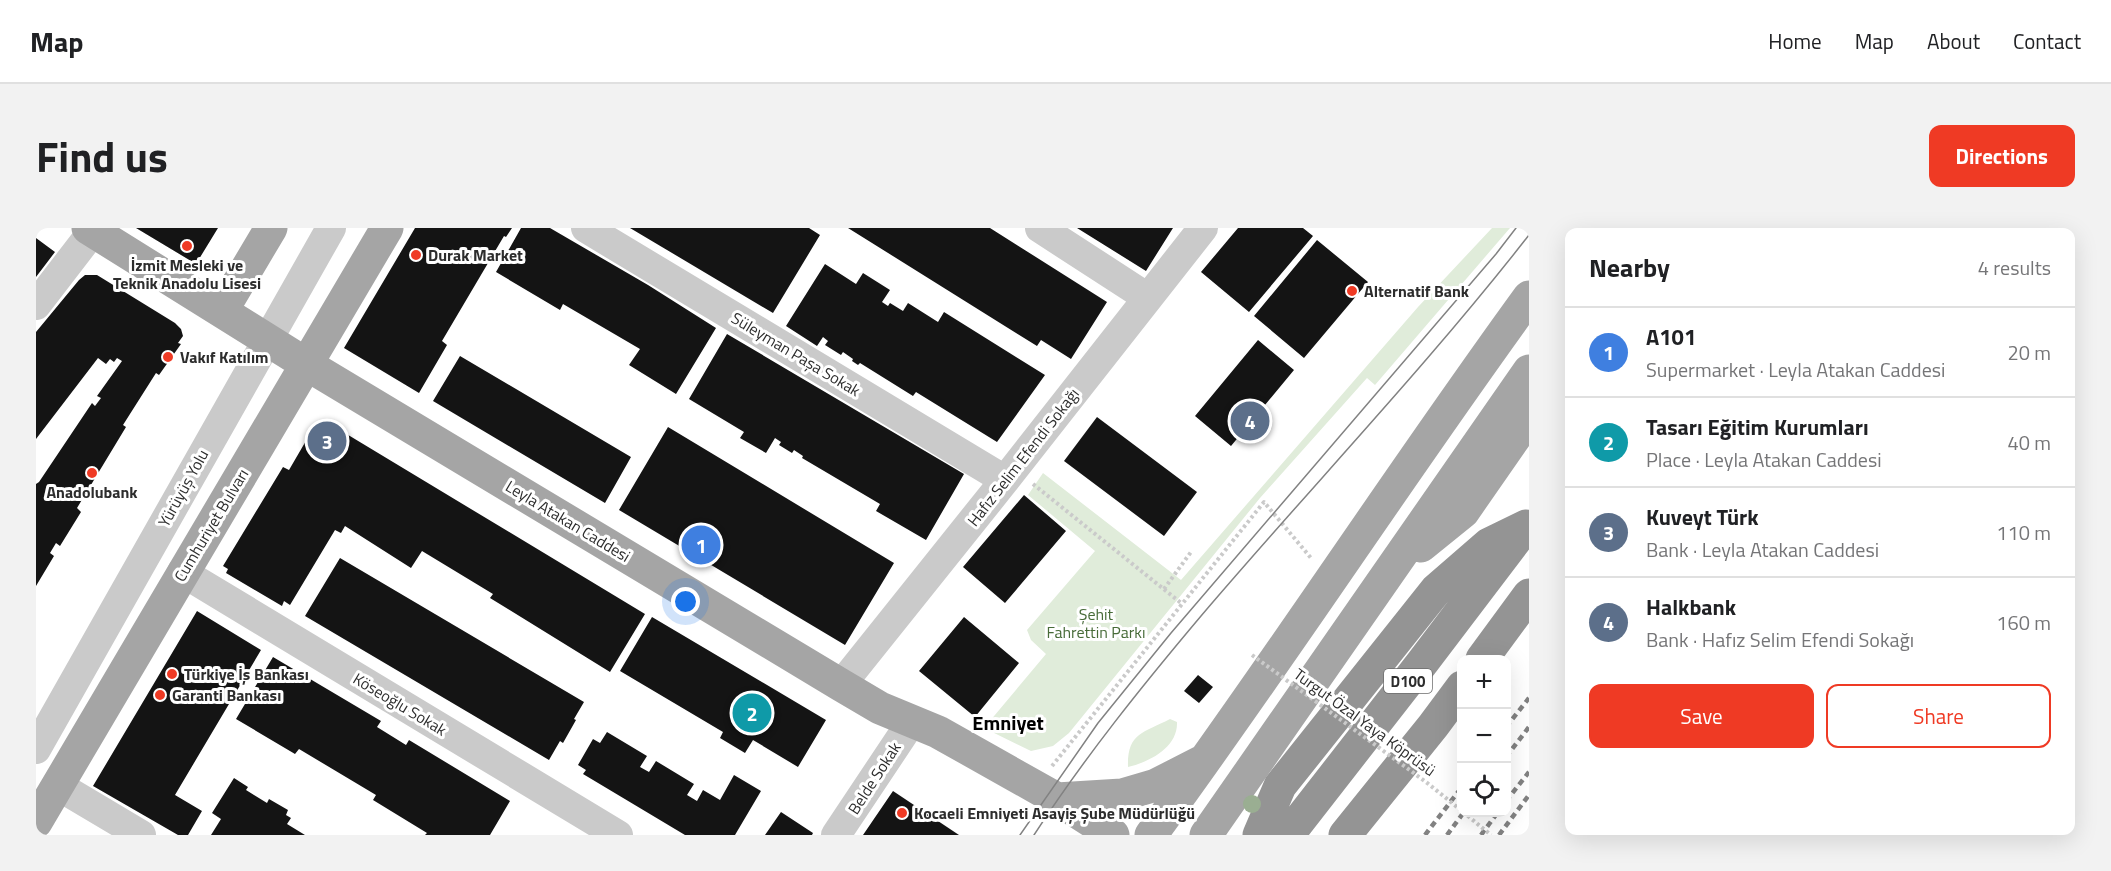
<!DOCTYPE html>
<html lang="en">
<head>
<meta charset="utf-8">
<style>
  :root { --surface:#fff; --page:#f2f2f2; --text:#202124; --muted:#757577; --line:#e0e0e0; --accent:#ef3a24 }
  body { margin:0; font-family:"Titillium Web",sans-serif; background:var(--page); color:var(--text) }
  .controls { position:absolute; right:18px; bottom:18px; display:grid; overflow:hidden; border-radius:12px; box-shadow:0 6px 24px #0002 }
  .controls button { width:54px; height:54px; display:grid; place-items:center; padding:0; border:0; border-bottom:2px solid var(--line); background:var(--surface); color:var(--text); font:30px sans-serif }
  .you { position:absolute; left:650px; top:374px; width:21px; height:21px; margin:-15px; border:4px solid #fff; border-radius:50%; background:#1a73e8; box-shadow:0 0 0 9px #1a73e833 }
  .badge { display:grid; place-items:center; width:39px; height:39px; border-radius:50%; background:var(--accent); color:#fff; font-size:20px; font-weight:700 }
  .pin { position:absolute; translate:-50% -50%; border:3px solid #fff; box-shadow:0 2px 6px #0006 }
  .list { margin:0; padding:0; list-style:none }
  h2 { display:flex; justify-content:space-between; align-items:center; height:78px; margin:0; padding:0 24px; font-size:26px }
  h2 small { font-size:20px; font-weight:400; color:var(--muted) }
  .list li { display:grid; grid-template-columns:39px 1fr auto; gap:18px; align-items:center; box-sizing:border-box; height:90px; padding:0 24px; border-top:2px solid var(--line) }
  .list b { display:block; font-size:22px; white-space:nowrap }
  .list p { margin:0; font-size:20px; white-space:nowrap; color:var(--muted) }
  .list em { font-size:20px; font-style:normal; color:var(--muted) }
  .actions { display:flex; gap:12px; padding:18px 24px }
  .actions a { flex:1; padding:14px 0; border:2px solid var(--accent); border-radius:12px; text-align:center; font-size:21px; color:var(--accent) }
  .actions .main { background:var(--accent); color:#fff }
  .icon { flex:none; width:33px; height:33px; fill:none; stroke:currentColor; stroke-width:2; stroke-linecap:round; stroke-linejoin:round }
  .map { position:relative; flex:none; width:1493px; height:607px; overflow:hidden; border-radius:12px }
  header { display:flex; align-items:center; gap:36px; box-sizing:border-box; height:84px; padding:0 30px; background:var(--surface); border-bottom:2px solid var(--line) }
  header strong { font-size:28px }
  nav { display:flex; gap:33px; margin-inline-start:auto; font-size:21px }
  .intro { display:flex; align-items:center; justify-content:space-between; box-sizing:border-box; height:144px; padding:0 36px }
  h1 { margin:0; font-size:42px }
  .button { padding:15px 27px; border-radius:12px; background:var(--accent); color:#fff; font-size:21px; font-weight:700 }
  main { display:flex; gap:36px; padding:0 36px }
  aside { flex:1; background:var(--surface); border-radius:12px; box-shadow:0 6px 24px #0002 }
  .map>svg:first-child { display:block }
  .green { fill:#e0ecda }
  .building { fill:#141414 }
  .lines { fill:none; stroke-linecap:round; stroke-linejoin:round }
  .path { stroke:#cacaca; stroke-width:4; stroke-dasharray:3 3; stroke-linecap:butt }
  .minor { stroke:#cacaca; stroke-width:30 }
  .major { stroke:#a5a5a5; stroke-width:33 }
  .highway { stroke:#949494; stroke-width:33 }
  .tram { stroke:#828282; stroke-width:1.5 }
  .rail { stroke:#828282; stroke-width:4.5; stroke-dasharray:6 4.5; stroke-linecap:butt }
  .path-bridge { stroke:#cacaca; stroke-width:4; stroke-dasharray:3 3; stroke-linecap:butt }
  .tree { fill:#9aae92 }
  .poi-dot { fill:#ef3a24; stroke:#fff; stroke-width:2 }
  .labels { text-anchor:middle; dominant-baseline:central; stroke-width:6; stroke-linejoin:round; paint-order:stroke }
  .shield { fill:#fff; stroke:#6c6c6c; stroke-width:1.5 }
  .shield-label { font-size:15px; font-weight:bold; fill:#2d2d2d }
  .poi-label { font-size:16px; font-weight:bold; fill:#2d2d2d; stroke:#fff; text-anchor:start }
  .street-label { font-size:16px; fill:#2d2d2d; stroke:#fff }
  .park-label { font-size:16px; fill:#476b38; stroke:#fff }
  .quarter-label { font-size:20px; font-weight:bold; fill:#000; stroke:#fff }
</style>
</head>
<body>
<header>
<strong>Map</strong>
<nav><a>Home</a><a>Map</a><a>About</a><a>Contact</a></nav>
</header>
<div class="intro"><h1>Find us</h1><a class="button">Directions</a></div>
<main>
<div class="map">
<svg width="1493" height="607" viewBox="0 0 1493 607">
  <rect width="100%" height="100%" fill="#fff"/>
  <path class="green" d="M 1456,0 L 1474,0 L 1339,157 L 1331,150 L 1224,270 L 1033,505 L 1017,518 L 995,523 L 948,500 L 1010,426 L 995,412 L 991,402 L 1059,323 L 992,267 L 1007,245 L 1145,352 L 1382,79 Z
    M 1134,491 L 1141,494 C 1142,520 1113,534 1092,539 C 1091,505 1107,505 1134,491 Z"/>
  <path class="building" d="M 100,0 L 182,0 L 160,36 Z
    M 379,0 L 476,0 L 470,9 L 468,8 L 406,113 L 411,117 L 383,165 L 308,120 Z
    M 485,0 L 514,0 L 612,57 L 680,100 L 640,166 L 593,137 L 604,121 L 527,76 L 524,82 L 460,44 Z
    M 594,0 L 773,0 L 784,7 L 737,85 Z
    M 812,0 L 954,0 L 1071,74 L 1035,131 L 1005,112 L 1001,118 Z
    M 1041,0 L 1137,0 L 1110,43 Z
    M 1202,0 L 1267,0 L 1277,8 L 1213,84 L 1165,44 Z
    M 0,10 L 19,24 L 0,49 Z
    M 1281,12 L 1332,54 L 1268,130 L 1218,88 Z
    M 789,36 L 820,56 L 827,45 L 854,62 L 846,74 L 852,78 L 854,75 L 867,83 L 872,75 L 902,94 L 908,84 L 1009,147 L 961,214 L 880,164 L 877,168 L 824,135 L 822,137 L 816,133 L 817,131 L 807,124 L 805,127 L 789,117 L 792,113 L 787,109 L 781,118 L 750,98 Z
    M 49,47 L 61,47 L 139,95 L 145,101 L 147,108 L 142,115 L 145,116 L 123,147 L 120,145 L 87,197 L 90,199 L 41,280 L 45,284 L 24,318 L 20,315 L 14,325 L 18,328 L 0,358 L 0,256 L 3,254 L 56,175 L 59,178 L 65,170 L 61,168 L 86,133 L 81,130 L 78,134 L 74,131 L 70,136 L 62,130 L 0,211 L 0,104 L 43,52 Z
    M 691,106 L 928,246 L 890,312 L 840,283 L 844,276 L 766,230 L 767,228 L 758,222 L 756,225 L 743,217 L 745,214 L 739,210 L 730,225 L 704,210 L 708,204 L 653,171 Z
    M 1222,112 L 1258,142 L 1195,218 L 1159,188 Z
    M 424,128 L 595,229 L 569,275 L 397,173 Z
    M 1061,189 L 1161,264 L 1128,308 L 1028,233 Z
    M 294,196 L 609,386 L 574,444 L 454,370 L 457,366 L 386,323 L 375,340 L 309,298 L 305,305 L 299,302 L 254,377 L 248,373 L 246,378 L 190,345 L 192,341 L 187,338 L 247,239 L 253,242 L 278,199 Z
    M 632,199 L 858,335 L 809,417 L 583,282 Z
    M 988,267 L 1030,303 L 969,375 L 927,339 Z
    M 304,330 L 548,474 L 538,491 L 540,492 L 527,515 L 524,513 L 513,532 L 269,388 Z
    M 161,383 L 225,422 L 139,567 L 166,583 L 152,607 L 142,607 L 57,558 Z
    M 616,389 L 790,492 L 762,539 L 717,512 L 709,525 L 684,510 L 687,504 L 584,443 Z
    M 928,389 L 983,435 L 939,489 L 883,443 Z
    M 237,429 L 345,493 L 341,499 L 370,517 L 373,512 L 474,573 L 454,607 L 389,607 L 391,605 L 337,572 L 340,567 L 263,521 L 259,526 L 200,491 Z
    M 1162,447 L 1177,459 L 1163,475 L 1148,463 Z
    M 571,504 L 611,528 L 604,539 L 613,544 L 620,533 L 658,556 L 651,567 L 661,573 L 667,562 L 684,572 L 698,547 L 725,563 L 699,607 L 649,607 L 547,546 L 550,542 L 542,537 L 557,511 L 564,515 Z
    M 198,550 L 212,559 L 210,562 L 231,575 L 233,571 L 252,582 L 250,587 L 255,590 L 251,596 L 269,607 L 175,607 L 185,591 L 176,585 Z
    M 857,563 L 923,607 L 827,607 Z
    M 745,584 L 777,605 L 776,607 L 729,607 Z"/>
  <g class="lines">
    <path class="path" d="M 997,256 L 1145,375
      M 1128,361 L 1155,324
      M 1016,538 L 1228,274 L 1275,330"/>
    <path class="minor" d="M 550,0 L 969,252
      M 1004,0 L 1112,70
      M 0,77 L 57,3
      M 146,344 L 582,607
      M 805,457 L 969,252 L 1167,0
      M 0,521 L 295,0
      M 21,557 L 105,607
      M 800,607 L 876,493"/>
    <path class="major" d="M 52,0 L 270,136 L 805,457 L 844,480 L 902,504 L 1021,571 L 1077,607
      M 171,74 L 187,72 L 194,69 L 235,0
      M 1385,318 L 1427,284 L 1493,189
      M 1021,571 L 1086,567 L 1120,557 L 1167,533
      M 0,594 L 351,0
      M 1115,607 C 1245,430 1364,246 1493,69
      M 1170,607 L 1493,143"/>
    <path class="highway" d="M 1446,431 L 1493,367
      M 1223,607 L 1244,558 L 1400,362 L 1453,316 L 1490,298
      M 1252,607 L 1386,435 L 1481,310
      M 1309,607 L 1397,498 L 1426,459"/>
    <path class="tram" d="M 984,607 L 1062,495 L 1135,405 L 1460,26 L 1480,0
      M 998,607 C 1048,530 1106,458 1165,388 C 1274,260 1390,139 1493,7"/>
    <path class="rail" d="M 1470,499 L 1493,470
      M 1470,529 L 1493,499
      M 1470,573 L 1493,544
      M 1389,607 L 1426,559
      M 1411,607 L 1428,584
      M 1445,607 L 1462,584
      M 1463,607 L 1493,567"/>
    <path class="path-bridge" d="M 1216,427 L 1390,554 L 1426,583
      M 1427,584 L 1455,607"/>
  </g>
  <circle class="tree" cx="1216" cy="576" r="9"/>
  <g class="poi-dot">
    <circle cx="151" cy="18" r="6"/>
    <circle cx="380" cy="27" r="6"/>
    <circle cx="1316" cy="63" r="6"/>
    <circle cx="132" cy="129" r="6"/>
    <circle cx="56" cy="245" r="6"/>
    <circle cx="136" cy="446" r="6"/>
    <circle cx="124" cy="467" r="6"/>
    <circle cx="866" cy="585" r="6"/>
  </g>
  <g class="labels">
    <rect class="shield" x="1348" y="441" width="48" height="24" rx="4.5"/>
    <g class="shield-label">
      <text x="1372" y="453">D100</text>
    </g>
    <g class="poi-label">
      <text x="392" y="27">Durak Market</text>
      <text x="151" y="37" text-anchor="middle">İzmit Mesleki ve<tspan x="151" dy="18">Teknik Anadolu Lisesi</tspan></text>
      <text x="1328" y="63">Alternatif Bank</text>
      <text x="144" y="129">Vakıf Katılım</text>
      <text x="56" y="264" text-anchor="middle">Anadolubank</text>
      <text x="148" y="446">Türkiye İş Bankası</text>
      <text x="136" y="467">Garanti Bankası</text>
      <text x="878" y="585">Kocaeli Emniyeti Asayiş Şube Müdürlüğü</text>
    </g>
    <g class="street-label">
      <text transform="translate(760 126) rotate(31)">Süleyman Paşa Sokak</text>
      <text transform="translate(987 229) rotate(-52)">Hafız Selim Efendi Sokağı</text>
      <text transform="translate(147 260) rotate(-61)">Yürüyüş Yolu</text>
      <text transform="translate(532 293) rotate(31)">Leyla Atakan Caddesi</text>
      <text transform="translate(175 297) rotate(-59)">Cumhuriyet Bulvarı</text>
      <text transform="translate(364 476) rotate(31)">Köseoğlu Sokak</text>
      <text transform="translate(1329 494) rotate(36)">Turgut Özal Yaya Köprüsü</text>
      <text transform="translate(838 550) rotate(-57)">Belde Sokak</text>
    </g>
    <g class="park-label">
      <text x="1060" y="386">Şehit<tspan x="1060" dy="18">Fahrettin Parkı</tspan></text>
    </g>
    <g class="quarter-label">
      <text x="972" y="494">Emniyet</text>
    </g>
  </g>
</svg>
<div class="controls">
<button>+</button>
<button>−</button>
<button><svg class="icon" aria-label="locate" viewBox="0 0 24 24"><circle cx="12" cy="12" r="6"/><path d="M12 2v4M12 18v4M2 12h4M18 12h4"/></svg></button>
</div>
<div class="you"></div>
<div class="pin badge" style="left:665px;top:317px;background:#3f7fe0">1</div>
<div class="pin badge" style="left:716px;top:485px;background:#0f9aa8">2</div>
<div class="pin badge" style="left:291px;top:213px;background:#5c6f8a">3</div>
<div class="pin badge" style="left:1214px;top:193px;background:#5c6f8a">4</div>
</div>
<aside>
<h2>Nearby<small>4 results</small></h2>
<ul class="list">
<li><span class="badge" style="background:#3f7fe0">1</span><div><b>A101</b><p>Supermarket · Leyla Atakan Caddesi</p></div><em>20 m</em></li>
<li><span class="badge" style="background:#0f9aa8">2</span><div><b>Tasarı Eğitim Kurumları</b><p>Place · Leyla Atakan Caddesi</p></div><em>40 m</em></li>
<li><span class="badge" style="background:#5c6f8a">3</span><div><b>Kuveyt Türk</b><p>Bank · Leyla Atakan Caddesi</p></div><em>110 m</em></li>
<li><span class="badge" style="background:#5c6f8a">4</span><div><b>Halkbank</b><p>Bank · Hafız Selim Efendi Sokağı</p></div><em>160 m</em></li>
</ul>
<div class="actions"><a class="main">Save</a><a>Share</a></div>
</aside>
</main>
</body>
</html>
